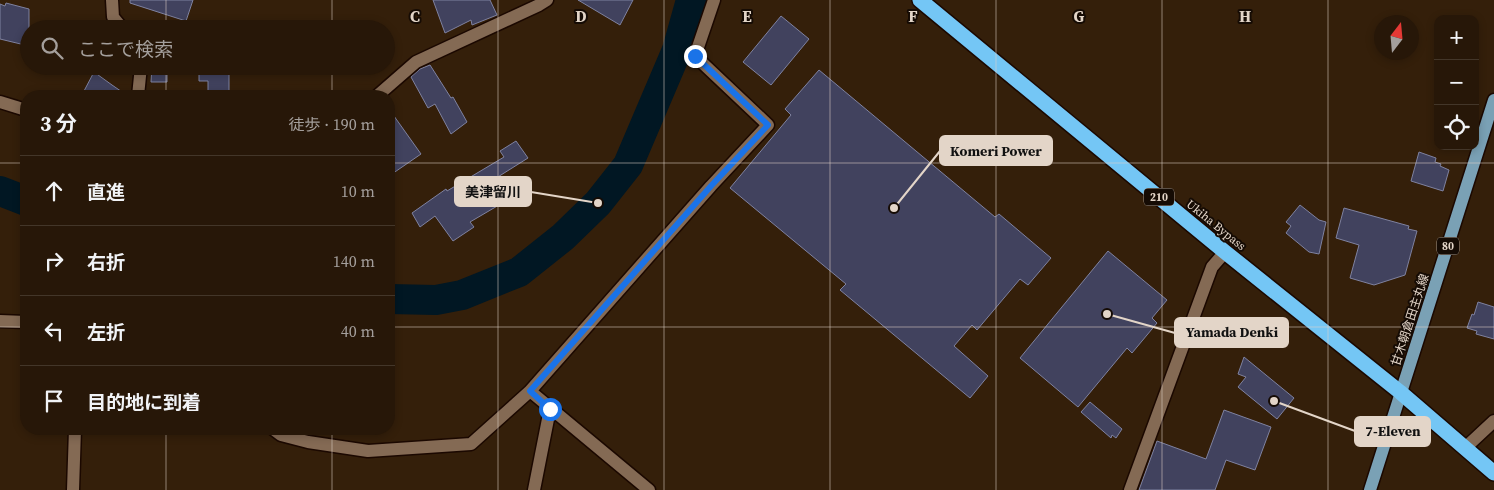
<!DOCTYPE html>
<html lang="ja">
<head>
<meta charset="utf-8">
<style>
  :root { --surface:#271708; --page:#2f2012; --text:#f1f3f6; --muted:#a49f9c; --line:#433629 }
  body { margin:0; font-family:"Source Serif 4","Noto Sans JP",serif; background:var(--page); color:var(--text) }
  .controls { position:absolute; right:15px; top:15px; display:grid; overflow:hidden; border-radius:10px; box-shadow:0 2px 8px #0003 }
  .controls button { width:45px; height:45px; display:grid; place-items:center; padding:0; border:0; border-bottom:1px solid var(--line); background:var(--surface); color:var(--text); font:25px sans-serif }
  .compass { position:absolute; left:1374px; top:15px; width:45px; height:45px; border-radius:50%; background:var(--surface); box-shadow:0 2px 8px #0003; rotate:16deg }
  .stop { position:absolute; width:15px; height:15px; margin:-11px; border:4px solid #1a73e8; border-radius:50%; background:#fff }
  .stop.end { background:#1a73e8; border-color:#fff; box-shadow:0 1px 5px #0008 }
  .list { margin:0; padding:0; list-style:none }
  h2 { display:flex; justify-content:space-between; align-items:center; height:65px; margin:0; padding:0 20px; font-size:21px }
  h2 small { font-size:16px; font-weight:400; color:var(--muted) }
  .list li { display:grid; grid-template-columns:32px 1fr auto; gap:15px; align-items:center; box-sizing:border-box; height:70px; padding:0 20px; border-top:1px solid var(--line) }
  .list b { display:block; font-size:19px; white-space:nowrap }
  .list em { font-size:16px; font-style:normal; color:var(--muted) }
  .icon { flex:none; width:28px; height:28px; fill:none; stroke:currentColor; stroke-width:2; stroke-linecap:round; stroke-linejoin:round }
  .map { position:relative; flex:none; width:1494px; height:490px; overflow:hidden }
  .search { position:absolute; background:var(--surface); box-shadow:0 2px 8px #0003; left:20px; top:20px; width:375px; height:55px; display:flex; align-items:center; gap:12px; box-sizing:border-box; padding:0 18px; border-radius:28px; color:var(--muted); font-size:19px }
  .panel { position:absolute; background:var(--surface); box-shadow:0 2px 8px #0003; left:20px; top:90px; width:375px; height:345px; border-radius:20px }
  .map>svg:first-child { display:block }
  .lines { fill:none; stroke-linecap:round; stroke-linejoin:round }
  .river { stroke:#011723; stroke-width:30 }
  .building { fill:#41425e; stroke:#7f82a0 }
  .minor-casing { stroke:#1b0800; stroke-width:15 }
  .major-casing { stroke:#1b0800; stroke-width:15 }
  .highway-casing { stroke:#1b0800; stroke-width:18 }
  .minor { stroke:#846a54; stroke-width:12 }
  .major { stroke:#7aa1b5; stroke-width:12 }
  .highway { stroke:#74c6f5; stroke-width:15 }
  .route { stroke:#1a73e8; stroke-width:6 }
  .grid { fill:none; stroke:#e3d5c8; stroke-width:1; stroke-opacity:0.55 }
  .labels { text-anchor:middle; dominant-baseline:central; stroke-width:4; stroke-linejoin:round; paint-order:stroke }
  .shield { fill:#150b04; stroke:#a5988d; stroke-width:1 }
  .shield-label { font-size:11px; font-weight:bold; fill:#e3d5c8 }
  .street-label { font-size:12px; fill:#e3d5c8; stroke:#150b04 }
  .grid-label { font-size:16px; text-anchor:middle; font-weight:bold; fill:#e3d5c8; stroke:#150b04; stroke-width:4; stroke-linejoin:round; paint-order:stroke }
  .leader { fill:none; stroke:#e3d5c8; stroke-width:2 }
  .callout-dot { fill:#e3d5c8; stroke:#150b04; stroke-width:2 }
  .callout { fill:#e3d5c8; stroke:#e3d5c8; stroke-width:2 }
  .callout-label { font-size:14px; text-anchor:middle; font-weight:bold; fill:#111 }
</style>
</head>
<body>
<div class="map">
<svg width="1494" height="490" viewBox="0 0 1494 490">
  <rect width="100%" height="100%" fill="#341f0a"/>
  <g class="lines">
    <path class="river" d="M 0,191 L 26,201
      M 389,299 L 436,300 L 462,295 L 519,272 L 563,237 L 598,203 L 628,165 L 677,50 L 691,0"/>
  </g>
  <path class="building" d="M 130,0 L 193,0 L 186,21 L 130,3 Z
    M 433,0 L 490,0 L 497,15 L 472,25 L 471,20 L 445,33 Z
    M 578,0 L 633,0 L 620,25 Z
    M 6,3 L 29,9 L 29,46 L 0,39 L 0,4 L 5,6 Z
    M 781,16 L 809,39 L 771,85 L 743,62 Z
    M 430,65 L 451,98 L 453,97 L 467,122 L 451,134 L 435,104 L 428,108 L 411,77 L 420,69 Z
    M 152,66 L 167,66 L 167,82 L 151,82 Z
    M 199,66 L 229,66 L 229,92 L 208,91 L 208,81 L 199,81 Z
    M 819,70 L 995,217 L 999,214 L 1051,258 L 1028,285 L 1020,279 L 977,330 L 972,325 L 954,346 L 988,376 L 970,398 L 840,290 L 846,284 L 730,188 L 791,115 L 785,109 Z
    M 94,72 L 112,85 L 128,96 L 92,96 L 84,91 Z
    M 389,109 L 421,154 L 389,176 Z
    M 516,141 L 528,158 L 493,180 L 496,185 L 489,189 L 499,205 L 470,222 L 474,227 L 453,241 L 435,216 L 420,227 L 412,213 L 446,189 L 447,191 L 504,157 L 500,151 Z
    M 1419,152 L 1436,158 L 1435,162 L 1441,164 L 1440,166 L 1449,170 L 1443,191 L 1411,181 Z
    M 1300,205 L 1319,220 L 1326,222 L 1319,254 L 1309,252 L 1286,233 L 1291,226 L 1286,222 Z
    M 1344,208 L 1409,226 L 1408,229 L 1417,231 L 1405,275 L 1374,285 L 1350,278 L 1359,245 L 1336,238 Z
    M 1108,251 L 1167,300 L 1152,318 L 1157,323 L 1132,353 L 1127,348 L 1078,407 L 1020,358 Z
    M 1478,302 L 1494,307 L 1494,339 L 1476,334 L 1477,331 L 1467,328 L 1472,314 L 1474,315 Z
    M 1244,357 L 1294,398 L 1277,419 L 1238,387 L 1246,377 L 1238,374 Z
    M 1090,402 L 1122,429 L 1116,438 L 1112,435 L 1111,438 L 1081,412 Z
    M 1224,410 L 1271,427 L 1255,470 L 1226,460 L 1215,490 L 1139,490 L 1157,441 L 1206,459 Z"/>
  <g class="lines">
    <g class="minor-casing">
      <path id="minor" d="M 112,0 L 113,17 L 123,29
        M 138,96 L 141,66
        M 377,96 L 416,62 L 539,5 L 547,0
        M 0,102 L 26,110
        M 0,321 L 26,322
        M 530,391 L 649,490
        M 273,429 L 281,435 L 308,442 L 368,451 L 471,444 L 530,391 L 711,186 L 768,125 L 695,56 L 714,0
        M 1465,448 L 1494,421
        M 73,490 L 75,429
        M 534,490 L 550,409
        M 1130,490 L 1212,267 L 1225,252"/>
    </g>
    <g class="major-casing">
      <path id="major" d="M 1370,490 L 1494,100"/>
    </g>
    <g class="highway-casing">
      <path id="highway" d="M 920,0 L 1225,252 L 1400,392 L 1494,473"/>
    </g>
    <use href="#minor" class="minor"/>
    <use href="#major" class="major"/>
    <use href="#highway" class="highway"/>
  </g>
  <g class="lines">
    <path class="route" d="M 550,409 L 530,391 L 711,186 L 768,125 L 695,56"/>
  </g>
  <path class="grid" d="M 166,0 L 166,29M 332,0 L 332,29M 498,0 L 498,490M 664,0 L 664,490M 830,0 L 830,490M 996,0 L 996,490M 1162,0 L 1162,490M 1328,0 L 1328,490M 166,66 L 166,96M 332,66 L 332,96M 0,163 L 26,163M 389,163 L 1494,163M 0,327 L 26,327M 389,327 L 1494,327M 166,429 L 166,490M 332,429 L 332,490"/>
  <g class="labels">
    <g class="shield">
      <rect x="1144" y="188.5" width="30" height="17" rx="4"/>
      <rect x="1437" y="237.5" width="22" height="17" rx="4"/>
    </g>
    <g class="shield-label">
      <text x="1159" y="197">210</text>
      <text x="1448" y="246">80</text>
    </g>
    <g class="street-label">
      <text transform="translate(1216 225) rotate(39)">Ukiha Bypass</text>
      <text transform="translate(1410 320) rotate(-72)">甘木朝倉田主丸線</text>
    </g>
  </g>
  <g class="grid-label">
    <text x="415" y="22">C</text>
    <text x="581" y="22">D</text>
    <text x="747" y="22">E</text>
    <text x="913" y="22">F</text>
    <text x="1079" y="22">G</text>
    <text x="1245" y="22">H</text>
  </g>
  <path class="leader" d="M894 208L940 151M598 203L531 192M1107 314L1175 333M1274 401L1355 431"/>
  <g class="callout-dot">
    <circle cx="894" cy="208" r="5"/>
    <circle cx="598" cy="203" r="5"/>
    <circle cx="1107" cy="314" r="5"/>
    <circle cx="1274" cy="401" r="5"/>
  </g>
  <g class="callout">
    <rect x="940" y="136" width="112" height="29" rx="5"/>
    <rect x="455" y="177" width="76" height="29" rx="5"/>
    <rect x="1175" y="318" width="113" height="29" rx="5"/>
    <rect x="1355" y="417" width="75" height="29" rx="5"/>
  </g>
  <g class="callout-label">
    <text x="996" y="156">Komeri Power</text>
    <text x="493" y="197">美津留川</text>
    <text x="1232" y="337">Yamada Denki</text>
    <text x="1393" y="436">7-Eleven</text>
  </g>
</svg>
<div class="controls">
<button>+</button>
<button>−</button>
<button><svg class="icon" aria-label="locate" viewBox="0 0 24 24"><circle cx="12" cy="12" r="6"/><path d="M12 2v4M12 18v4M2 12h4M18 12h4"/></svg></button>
</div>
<svg class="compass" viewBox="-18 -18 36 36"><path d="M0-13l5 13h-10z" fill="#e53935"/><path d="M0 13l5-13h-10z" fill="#a49f9c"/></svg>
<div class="stop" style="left:550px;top:409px"></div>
<div class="stop end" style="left:695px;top:56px"></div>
<div class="search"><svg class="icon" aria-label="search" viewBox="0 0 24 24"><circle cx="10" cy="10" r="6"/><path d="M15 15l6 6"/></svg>ここで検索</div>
<section class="panel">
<h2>3 分<small>徒歩 · 190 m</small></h2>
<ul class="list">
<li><svg class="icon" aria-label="ahead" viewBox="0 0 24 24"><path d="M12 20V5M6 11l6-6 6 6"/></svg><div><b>直進</b></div><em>10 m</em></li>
<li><svg class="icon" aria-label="right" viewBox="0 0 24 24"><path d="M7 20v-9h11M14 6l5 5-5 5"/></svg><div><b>右折</b></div><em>140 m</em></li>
<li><svg class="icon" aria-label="left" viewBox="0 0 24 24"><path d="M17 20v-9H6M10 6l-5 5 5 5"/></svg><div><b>左折</b></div><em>40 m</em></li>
<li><svg class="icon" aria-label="arrive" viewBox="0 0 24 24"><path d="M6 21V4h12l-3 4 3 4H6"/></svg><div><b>目的地に到着</b></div></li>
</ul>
</section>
</div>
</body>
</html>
